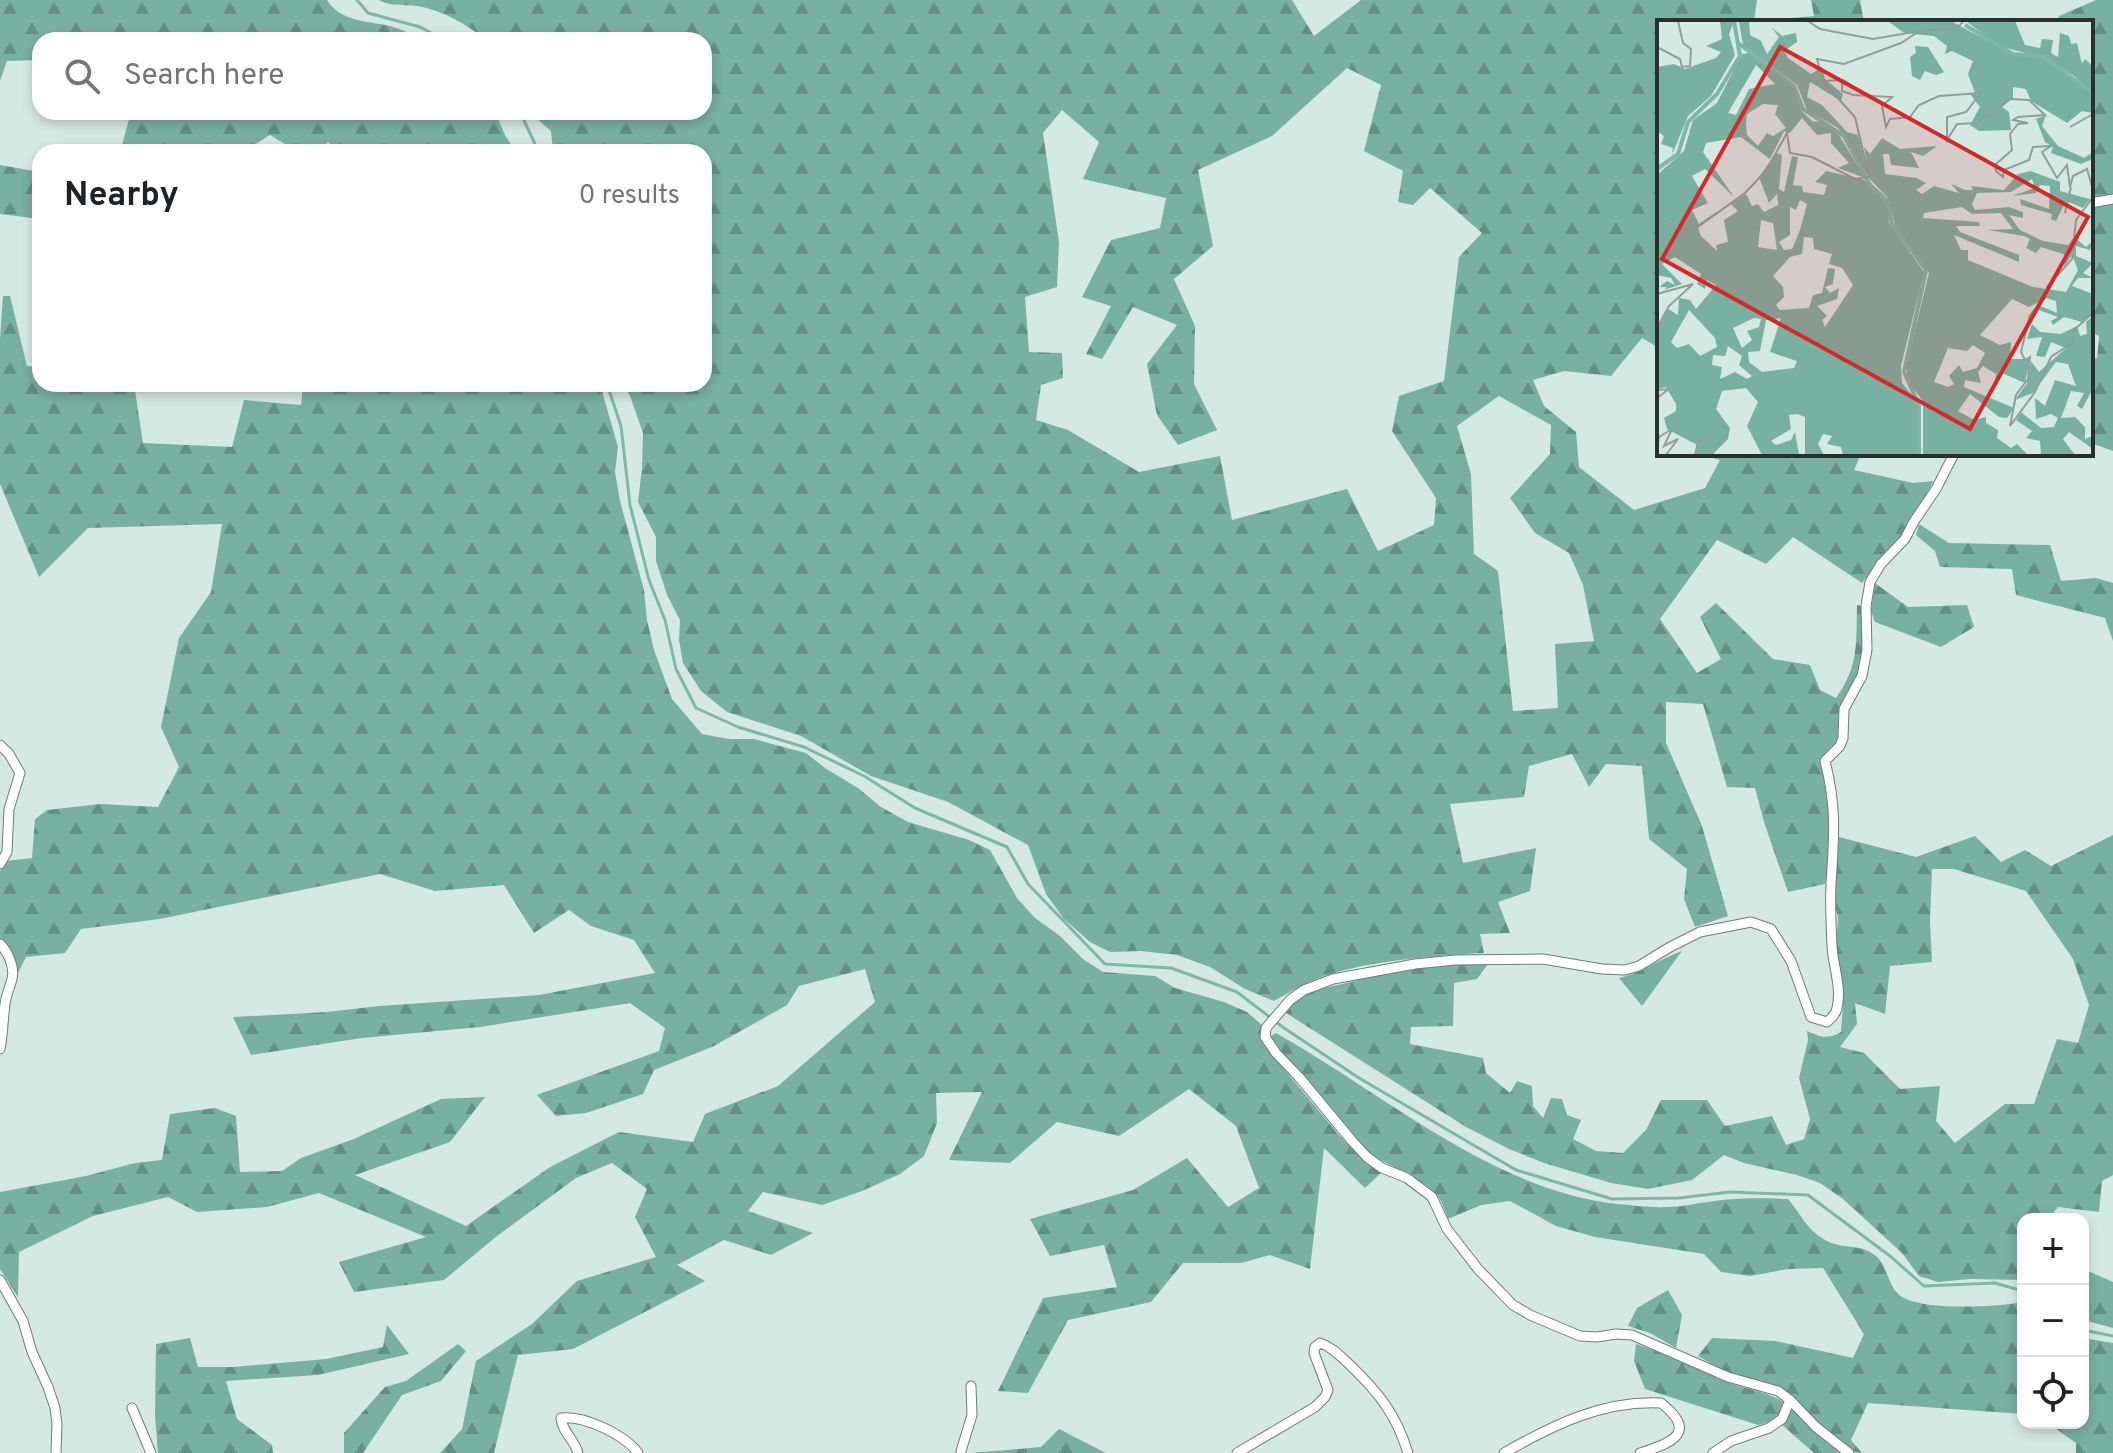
<!DOCTYPE html>
<html lang="en">
<head>
<meta charset="utf-8">
<style>
  :root { --surface:#fff; --page:#f6f6f6; --text:#202124; --muted:#757577; --line:#e0e0e0 }
  body { margin:0; font-family:Overpass,sans-serif; background:var(--page); color:var(--text) }
  .controls { position:absolute; right:24px; bottom:24px; display:grid; overflow:hidden; border-radius:16px; box-shadow:0 4px 12px #0003 }
  .controls button { width:72px; height:72px; display:grid; place-items:center; padding:0; border:0; border-bottom:2px solid var(--line); background:var(--surface); color:var(--text); font:40px sans-serif }
  .list { margin:0; padding:0; list-style:none }
  h2 { display:flex; justify-content:space-between; align-items:center; height:104px; margin:0; padding:0 32px; font-size:34px }
  h2 small { font-size:26px; font-weight:400; color:var(--muted) }
  .icon { flex:none; width:44px; height:44px; fill:none; stroke:currentColor; stroke-width:2; stroke-linecap:round; stroke-linejoin:round }
  .map { position:relative; flex:none; width:2113px; height:1453px; overflow:hidden }
  .search { position:absolute; background:var(--surface); box-shadow:0 4px 12px #0003; left:32px; top:32px; width:680px; height:88px; display:flex; align-items:center; gap:20px; box-sizing:border-box; padding:0 28px; border-radius:24px; color:var(--muted); font-size:30px }
  .panel { position:absolute; background:var(--surface); box-shadow:0 4px 12px #0003; left:32px; top:144px; width:680px; height:248px; border-radius:24px }
  .map>svg:first-child { display:block }
  .forest { fill:url(#forest-firs); fill-rule:evenodd }
  .lines { fill:none; stroke-linecap:round; stroke-linejoin:round }
  .stream { stroke:#7fb7a7; stroke-width:3 }
  .street-casing { stroke:#6d7e79; stroke-width:11 }
  .street { stroke:#fff; stroke-width:9 }
  .inset-river { fill:none; stroke:#7fb7a7; stroke-width:4 }
  .inset-road { fill:none; stroke:#909f9a; stroke-width:2 }
  .view { fill:#d62828; fill-opacity:0.15; stroke:#d62828; stroke-width:4 }
  .inset-edge { fill:none; stroke:#28302d; stroke-width:4 }
</style>
</head>
<body>
<div class="map">
<svg width="2113" height="1453" viewBox="0 0 2113 1453">
  <defs>
    <pattern id="forest-firs" width="22" height="20" patternUnits="userSpaceOnUse" patternTransform="scale(2)"><rect width="22" height="20" fill="#79b1a1"/><path d="M5 1l3.5 6h-7zM16 11l3.5 6h-7z" fill="#639084"/></pattern>
  </defs>
  <rect width="100%" height="100%" fill="#d5e9e3"/>
  <path class="forest" d="M 0,0 L 327,0 C 343,26 376,19 402,30 C 408,32 413,37 418,40 L 40,40 L 40,60 L 7,61 L 0,81 Z
    M 379,0 L 1292,0 L 1314,36 L 1361,0 L 1757,0 L 1754,21 L 1814,16 L 1811,0 L 1860,0 L 1864,22 L 1659,22 L 1659,348 L 1642,338 L 1611,376 L 1564,371 L 1533,380 L 1544,406 L 1576,432 L 1579,467 L 1634,510 L 1705,488 L 1720,460 L 1698,454 L 1861,454 L 1854,470 L 1913,483 L 1933,481 L 1929,490 L 1898,541 L 1887,551 L 1862,583 L 1793,537 L 1766,564 L 1717,540 L 1660,619 L 1697,673 L 1721,659 L 1700,617 L 1716,603 L 1773,659 L 1810,665 L 1820,690 L 1836,698 C 1859,666 1856,643 1857,605 L 1863,606 L 1864,638 L 1861,669 L 1838,743 L 1827,755 C 1829,794 1836,847 1825,884 L 1788,892 L 1764,822 L 1755,788 L 1727,787 L 1703,704 L 1666,702 L 1666,743 L 1702,826 L 1728,916 L 1695,927 L 1684,899 L 1687,869 L 1649,839 L 1642,766 L 1606,764 L 1589,787 L 1572,754 L 1529,766 L 1524,797 L 1450,804 L 1463,863 L 1536,848 L 1530,891 L 1498,902 L 1510,933 L 1480,934 L 1484,953 C 1434,956 1372,960 1324,976 C 1307,982 1290,992 1274,1001 L 1245,989 L 1210,967 L 1177,955 L 1141,951 L 1110,952 L 1090,942 L 1064,919 L 1046,894 L 1028,845 L 948,802 L 871,776 L 801,736 L 727,712 L 701,691 L 683,663 L 679,640 L 680,620 L 667,595 L 656,561 L 656,537 L 638,502 L 642,468 L 643,433 L 630,396 L 623,384 L 704,384 L 704,152 L 553,152 L 551,131 L 529,112 L 704,112 L 704,40 L 487,40 C 467,25 443,10 417,6 C 405,4 390,7 379,0 ZM 1347,68 L 1381,85 L 1364,151 L 1403,171 L 1398,202 L 1413,205 L 1430,188 L 1482,233 L 1459,257 L 1444,381 L 1399,396 L 1392,431 L 1436,498 L 1434,525 L 1378,551 L 1347,489 L 1232,520 L 1220,456 L 1139,472 L 1068,430 L 1036,420 L 1041,385 L 1063,378 L 1062,353 L 1029,352 L 1025,297 L 1057,287 L 1059,242 L 1043,133 L 1062,110 L 1099,142 L 1083,179 L 1166,198 L 1160,228 L 1111,240 L 1082,297 L 1111,306 L 1086,354 L 1102,359 L 1133,307 L 1177,325 L 1147,364 L 1157,415 L 1178,445 L 1217,430 L 1194,384 L 1195,326 L 1174,279 L 1213,246 L 1198,170 L 1272,136 ZM 1499,396 L 1551,425 L 1550,454 L 1510,498 L 1535,533 L 1569,553 L 1583,585 L 1594,641 L 1555,644 L 1558,708 L 1513,711 L 1498,571 L 1474,554 L 1471,474 L 1457,426 Z
    M 2096,0 L 2113,0 L 2113,194 L 2091,200 L 2091,22 L 2057,22 L 2059,16 Z
    M 131,112 L 495,112 L 505,135 L 516,152 L 339,152 L 328,142 L 318,152 L 298,152 L 270,135 L 243,152 L 120,152 Z
    M 0,165 L 40,172 L 40,219 L 0,214 Z
    M 2113,203 L 2113,451 L 2091,443 L 2091,360 L 2097,358 L 2099,336 L 2091,332 L 2091,207 Z
    M 3,296 L 10,296 L 27,366 L 40,367 L 40,384 L 134,384 L 143,443 L 232,447 L 244,400 L 301,405 L 303,384 L 600,384 L 618,447 L 615,472 L 620,501 L 644,590 L 647,620 L 654,650 L 672,699 L 702,734 L 729,739 L 754,739 L 806,753 L 825,768 L 858,788 L 881,807 L 908,822 L 969,840 L 990,850 L 1017,898 L 1035,918 L 1060,936 L 1083,959 L 1103,972 L 1155,976 L 1175,988 L 1224,1002 L 1247,1012 L 1263,1026 L 1274,1057 L 1339,1135 L 1362,1159 L 1381,1173 L 1365,1188 L 1324,1148 L 1310,1269 L 1270,1255 L 1241,1263 L 1183,1263 L 1151,1302 L 1068,1320 L 1028,1393 L 998,1391 L 1043,1298 L 1117,1287 L 1104,1245 L 1050,1256 L 1030,1219 L 1133,1190 L 1187,1158 L 1228,1207 L 1259,1188 L 1236,1126 L 1189,1089 L 1119,1136 L 1057,1122 L 1010,1163 L 949,1160 L 982,1092 L 936,1093 L 937,1123 L 924,1156 L 900,1174 L 862,1191 L 822,1205 L 763,1192 L 748,1211 L 813,1233 L 771,1255 L 724,1240 L 677,1265 L 705,1281 L 573,1349 L 518,1355 L 494,1453 L 440,1453 L 462,1429 L 476,1361 L 532,1324 L 577,1281 L 656,1257 L 635,1217 L 647,1189 L 612,1163 L 576,1178 L 497,1236 L 444,1280 L 354,1292 L 339,1262 L 426,1237 L 319,1193 L 267,1207 L 197,1212 L 168,1197 L 93,1216 L 19,1252 L 18,1297 L 0,1269 L 0,1192 L 86,1176 L 135,1163 L 162,1160 L 170,1114 L 215,1108 L 236,1116 L 240,1172 L 282,1171 L 301,1158 L 354,1139 L 441,1099 L 485,1097 L 450,1142 L 355,1175 L 466,1226 L 550,1167 L 619,1132 L 693,1142 L 705,1114 L 778,1086 L 875,1002 L 865,969 L 799,986 L 787,1005 L 712,1047 L 654,1070 L 643,1094 L 586,1113 L 556,1116 L 537,1095 L 659,1051 L 665,1028 L 630,1003 L 480,1027 L 362,1038 L 251,1055 L 233,1017 L 327,1012 L 379,1006 L 539,995 L 655,973 L 634,940 L 591,926 L 569,910 L 534,933 L 504,885 L 435,891 L 380,874 L 160,919 L 81,929 L 65,953 L 26,957 L 17,975 L 0,940 L 0,871 L 6,861 L 32,858 L 35,819 L 47,810 L 100,804 L 158,807 L 179,767 L 161,727 L 179,638 L 211,592 L 222,524 L 88,528 L 39,577 L 0,484 L 0,339 Z
    M 1919,524 L 1949,543 L 2050,545 L 2061,581 L 2096,578 L 2113,583 L 2113,641 L 2105,618 L 2016,595 L 2012,569 L 1940,567 L 1935,551 L 1916,535 Z
    M 1875,583 L 1908,607 L 1967,605 L 1974,627 L 1941,647 L 1875,622 L 1871,611 Z
    M 2113,835 L 2113,1175 L 2102,1181 L 2099,1212 L 2058,1207 L 2048,1219 L 2023,1219 L 2023,1280 L 1970,1279 L 1938,1282 L 1919,1276 L 1902,1253 L 1843,1199 L 1820,1183 L 1797,1175 L 1744,1163 L 1724,1155 L 1692,1180 L 1648,1189 L 1611,1183 L 1544,1163 L 1509,1149 L 1466,1127 L 1286,1013 C 1290,1008 1293,1002 1298,999 C 1311,989 1331,987 1346,983 C 1396,971 1436,962 1488,964 L 1477,979 L 1454,983 L 1453,1026 L 1411,1027 L 1410,1044 L 1483,1058 L 1486,1073 L 1510,1093 L 1517,1081 L 1532,1086 L 1533,1106 L 1543,1118 L 1551,1098 L 1562,1099 L 1567,1115 L 1581,1120 L 1573,1139 L 1596,1151 L 1623,1153 L 1646,1130 L 1661,1100 L 1707,1100 L 1725,1126 L 1772,1116 L 1786,1145 L 1804,1139 L 1810,1119 L 1799,1078 L 1808,1040 L 1807,1031 C 1821,1037 1827,1040 1841,1032 L 1843,1005 L 1836,950 L 1838,917 L 1834,902 L 1839,837 L 1916,857 L 1975,836 L 2001,862 L 2025,850 L 2051,866 ZM 1932,869 L 1954,869 L 2026,891 L 2073,959 L 2089,1005 L 2078,1043 L 2057,1039 L 2034,1104 L 2005,1104 L 1955,1143 L 1936,1121 L 1940,1086 L 1900,1089 L 1864,1053 L 1840,1047 L 1857,1024 L 1855,1003 L 1885,1014 L 1890,966 L 1932,962 L 1930,921 Z
    M 1682,951 L 1642,1006 L 1619,978 C 1644,972 1659,959 1682,951 Z
    M 1276,1033 C 1383,1093 1492,1190 1617,1204 C 1633,1205 1650,1208 1666,1207 C 1684,1207 1703,1202 1721,1200 C 1743,1198 1765,1198 1788,1199 C 1803,1217 1807,1231 1829,1242 C 1845,1249 1862,1244 1876,1256 C 1886,1264 1888,1283 1897,1293 C 1914,1312 1998,1307 2023,1302 L 2023,1414 L 1868,1403 L 1851,1440 L 1862,1453 L 1850,1451 L 1815,1421 L 1791,1395 L 1726,1372 L 1698,1356 L 1712,1338 L 1776,1341 L 1853,1358 L 1864,1334 L 1823,1268 L 1788,1269 L 1750,1276 L 1721,1272 L 1704,1254 L 1595,1237 L 1556,1226 L 1510,1201 L 1481,1205 L 1448,1219 C 1445,1210 1442,1202 1437,1195 C 1424,1179 1388,1166 1369,1153 L 1269,1037 Z
    M 2083,1269 L 2113,1282 L 2113,1328 L 2083,1320 Z
    M 1668,1290 L 1682,1315 L 1676,1348 L 1650,1333 L 1628,1326 L 1637,1308 Z
    M 387,1325 L 409,1354 L 318,1375 L 226,1381 L 237,1419 L 272,1445 L 273,1453 L 158,1453 L 155,1416 L 156,1344 L 190,1338 L 198,1367 L 233,1367 L 326,1359 L 383,1347 Z
    M 2083,1338 L 2113,1343 L 2113,1453 L 2076,1453 L 2076,1443 L 2048,1423 L 2083,1423 Z
    M 458,1344 L 466,1351 L 441,1381 L 402,1395 L 363,1453 L 344,1453 L 344,1433 L 385,1387 L 406,1381 Z
    M 1636,1344 C 1667,1354 1695,1368 1725,1381 C 1744,1389 1767,1391 1785,1403 C 1779,1417 1772,1422 1758,1425 L 1645,1389 L 1634,1361 Z
    M 1792,1406 L 1840,1453 L 1814,1453 L 1781,1424 Z
    M 1059,1429 L 1106,1453 L 971,1453 L 1041,1447 Z"/>
  <g class="lines">
    <path class="stream" d="M 357,0 L 368,13 L 420,27 L 444,40
      M 520,112 L 535,144 L 536,152
      M 607,384 L 621,426 L 630,505 L 649,580 L 665,620 L 676,669 L 696,708 L 738,727 L 804,747 L 864,776 L 915,808 L 1007,847 L 1028,884 L 1105,964 L 1171,968 L 1237,992 L 1284,1028 L 1359,1078 L 1516,1170 L 1612,1199 L 1679,1198 L 1730,1192 L 1808,1195 L 1890,1256 L 1924,1286 L 1995,1283 L 2023,1291
      M 2083,1330 L 2113,1336"/>
    <g class="street-casing">
      <path id="street" d="M 2091,203 L 2113,199
        M 0,745 L 9,754 L 20,773 L 9,809 L 7,852 L 0,864
        M 0,944 C 8,952 15,967 12,979 C 10,987 6,995 5,1004 C 3,1019 3,1034 0,1049
        M 0,1280 L 23,1321 L 32,1352 L 48,1387 L 55,1408 L 57,1424 L 56,1453
        M 132,1408 L 151,1453
        M 961,1451 L 972,1415 L 971,1386
        M 578,1453 C 575,1440 562,1432 561,1418 C 584,1415 625,1435 638,1453
        M 1237,1453 L 1315,1407 L 1325,1397 L 1328,1390 L 1314,1353 L 1315,1347 L 1320,1343 C 1332,1347 1340,1356 1350,1365 C 1379,1393 1396,1414 1408,1453
        M 1504,1453 C 1553,1425 1603,1400 1661,1403 C 1698,1432 1673,1443 1640,1453
        M 1713,1453 L 1731,1441 L 1769,1428 L 1782,1419 L 1790,1400
        M 1849,1453 L 1816,1427 L 1790,1400 L 1778,1391 L 1728,1377 L 1632,1335 L 1616,1334 L 1597,1337 L 1580,1336 L 1530,1315 L 1513,1305 L 1478,1269 L 1447,1229 L 1432,1197 L 1407,1178 L 1382,1168 L 1367,1157 L 1353,1142 L 1299,1077 L 1276,1053 L 1265,1037 L 1266,1028 L 1290,1000 L 1304,990 L 1333,979 L 1415,964 L 1455,960 L 1543,959 L 1602,969 L 1625,970 L 1639,966 L 1670,947 L 1700,932 L 1751,922 L 1771,929 L 1791,961 L 1811,1017 L 1827,1022 C 1832,1018 1836,1014 1837,1008 C 1842,988 1833,966 1832,946 C 1831,926 1830,905 1831,884 C 1834,837 1837,808 1825,761 L 1840,746 L 1843,738 L 1844,709 L 1862,676 L 1867,650 L 1866,606 L 1870,582 L 1881,564 L 1905,539 L 1913,523 L 1936,489 L 1954,454"/>
    </g>
    <use href="#street" class="street"/>
  </g>
  <g transform="translate(1657 20)">
    <rect width="436" height="436" fill="#d5e9e3"/>
    <path d="M 63,1 L 77,1 L 72,14 L 78,35 L 54,76 L 31,96 L 15,135 L 16,128 L 4,124 L 7,116 L 0,111 L 0,47 L 17,44 L 28,49 L 59,38 L 64,32 L 49,26 L 65,19 ZM 82,1 L 92,1 L 93,15 L 104,21 L 110,34 L 122,17 L 114,7 L 125,16 L 139,13 L 140,22 L 127,31 L 131,38 L 154,54 L 165,47 L 168,59 L 186,74 L 184,81 L 153,62 L 150,77 L 165,85 L 190,112 L 201,115 L 211,156 L 181,108 L 150,90 L 140,65 L 86,25 ZM 231,1 L 294,1 L 357,35 L 388,38 L 342,26 L 309,1 L 358,1 L 368,25 L 383,28 L 385,19 L 396,20 L 394,33 L 401,37 L 403,13 L 412,16 L 414,24 L 420,23 L 425,44 L 428,39 L 436,46 L 436,73 L 417,56 L 388,38 L 436,74 L 436,93 L 425,91 L 410,103 L 374,81 L 369,69 L 356,67 L 356,78 L 345,87 L 352,92 L 354,110 L 322,111 L 313,105 L 323,87 L 313,74 L 318,73 L 311,54 L 316,41 L 295,31 L 288,34 L 290,26 L 277,16 L 247,13 ZM 258,26 L 271,27 L 287,52 L 279,55 L 268,51 L 263,60 L 255,56 L 253,37 L 259,33 ZM 93,33 L 137,68 L 144,90 L 155,101 L 169,103 L 182,115 L 208,158 L 181,148 L 192,143 L 174,123 L 174,113 L 160,115 L 145,98 L 133,113 L 127,111 L 113,139 L 84,117 L 49,123 L 46,132 L 77,177 L 48,149 L 35,156 L 51,183 L 35,190 L 42,204 L 62,190 L 41,208 L 44,216 L 60,231 L 59,225 L 71,222 L 67,200 L 81,191 L 74,184 L 89,174 L 95,186 L 101,184 L 107,192 L 121,185 L 120,174 L 112,183 L 102,157 L 119,133 L 125,135 L 122,169 L 127,172 L 135,136 L 141,137 L 136,165 L 145,166 L 146,172 L 167,175 L 170,165 L 158,162 L 169,151 L 208,160 L 231,184 L 232,203 L 267,252 L 244,346 L 245,363 L 260,382 L 260,435 L 186,435 L 184,427 L 170,424 L 175,416 L 166,414 L 161,424 L 167,435 L 148,435 L 148,397 L 140,394 L 132,395 L 134,409 L 114,421 L 119,425 L 134,420 L 138,412 L 142,435 L 105,435 L 90,406 L 101,382 L 89,368 L 65,371 L 59,389 L 73,408 L 71,419 L 55,435 L 39,435 L 40,425 L 10,409 L 7,398 L 19,391 L 19,384 L 9,367 L 0,369 L 0,309 L 11,289 L 21,295 L 22,278 L 33,280 L 39,289 L 59,265 L 50,260 L 48,269 L 40,264 L 44,254 L 18,237 L 5,244 L 25,264 L 7,270 L 10,267 L 2,267 L 10,261 L 18,265 L 14,258 L 0,255 L 0,155 L 27,131 L 36,100 L 60,83 L 85,34 ZM 99,45 L 118,64 L 92,69 L 79,95 L 71,93 ZM 106,84 L 121,85 L 118,94 L 129,108 L 116,116 L 110,113 L 101,126 L 90,115 L 89,102 L 90,94 ZM 143,180 L 150,184 L 143,210 L 135,229 L 127,230 L 122,222 L 133,215 L 133,187 L 139,190 ZM 104,200 L 116,203 L 120,230 L 101,227 ZM 147,217 L 156,218 L 157,229 L 175,234 L 172,244 L 185,248 L 196,265 L 168,307 L 165,300 L 170,296 L 160,286 L 180,279 L 182,268 L 173,273 L 168,267 L 176,264 L 178,249 L 171,248 L 165,273 L 156,275 L 152,288 L 123,290 L 119,285 L 127,277 L 126,267 L 116,256 L 133,237 L 145,234 ZM 32,290 L 58,318 L 60,327 L 43,336 L 32,324 L 20,328 L 14,322 ZM 97,298 L 104,299 L 102,307 L 90,311 L 95,320 L 85,328 L 76,308 ZM 124,298 L 113,332 L 140,341 L 137,348 L 105,352 L 92,342 L 91,332 L 103,331 L 109,300 ZM 71,326 L 85,336 L 82,345 L 95,356 L 90,359 L 78,352 L 63,359 L 65,347 L 55,345 L 56,335 L 68,336 ZM 389,95 L 385,106 L 401,126 L 427,138 L 436,132 L 436,139 L 424,144 L 394,133 L 396,127 L 388,122 L 379,99 ZM 225,118 L 243,129 L 280,126 L 266,136 L 254,132 L 262,148 L 234,145 L 232,134 L 226,134 L 228,154 L 260,158 L 269,163 L 259,170 L 265,174 L 277,166 L 302,173 L 294,164 L 308,170 L 316,170 L 314,166 L 347,170 L 361,154 L 374,151 L 403,162 L 403,171 L 433,179 L 426,188 L 409,181 L 399,201 L 394,199 L 395,194 L 364,185 L 363,179 L 392,189 L 393,166 L 383,165 L 379,173 L 355,176 L 378,168 L 375,159 L 354,172 L 320,173 L 315,184 L 318,190 L 352,187 L 366,192 L 366,198 L 352,195 L 363,210 L 386,221 L 411,225 L 417,217 L 429,227 L 436,221 L 433,230 L 419,226 L 419,236 L 436,243 L 426,253 L 436,258 L 421,258 L 415,266 L 436,274 L 434,296 L 425,302 L 407,297 L 396,305 L 394,301 L 401,297 L 379,289 L 381,285 L 400,293 L 399,281 L 389,278 L 372,287 L 355,279 L 323,315 L 343,325 L 354,322 L 353,339 L 373,339 L 368,363 L 345,353 L 337,366 L 339,354 L 326,346 L 321,352 L 324,363 L 308,360 L 307,367 L 357,388 L 350,398 L 342,397 L 313,374 L 301,391 L 317,400 L 329,397 L 329,403 L 341,410 L 340,418 L 354,428 L 360,424 L 371,435 L 266,435 L 266,381 L 250,361 L 250,343 L 272,253 L 238,205 L 231,178 L 212,158 L 207,127 L 213,134 ZM 305,187 L 315,194 L 344,193 L 356,209 L 331,210 L 367,216 L 373,219 L 369,228 L 379,233 L 384,227 L 409,235 L 407,247 L 415,235 L 421,250 L 409,272 L 376,267 L 311,240 L 311,230 L 304,230 L 297,215 L 362,242 L 362,235 L 303,212 L 299,206 L 323,206 L 322,202 L 266,198 L 267,193 ZM 316,325 L 328,333 L 320,348 L 306,352 L 302,345 L 292,356 L 297,364 L 291,367 L 277,362 L 291,328 L 310,331 ZM 436,296 L 436,369 L 425,389 L 420,386 L 427,373 L 414,371 L 404,398 L 418,397 L 428,407 L 428,419 L 436,416 L 436,429 L 412,412 L 406,419 L 418,435 L 384,435 L 383,421 L 369,418 L 375,411 L 359,400 L 364,392 L 384,408 L 397,407 L 401,398 L 394,394 L 379,399 L 378,378 L 388,386 L 398,360 L 419,366 L 411,344 L 399,342 L 376,373 L 358,380 L 370,363 L 374,341 L 382,352 L 409,328 L 394,322 L 388,337 L 379,336 L 385,317 L 370,319 L 375,304 L 383,312 L 404,314 L 420,306 L 423,316 L 430,314 L 429,302 Z" fill="#79b1a1" fill-rule="evenodd"/>
    <path class="inset-river" d="M 308,5 L 356,34 L 385,36 L 436,73M 81,23 L 137,66 L 146,89 L 187,116 L 213,165 L 230,180 L 235,204 L 269,250 L 247,352 L 262,386 L 262,435M 0,149 L 21,134 L 31,102 L 60,74 L 83,36 L 77,1"/>
    <path class="inset-road" d="M 151,1 L 163,9 L 216,19 L 257,12M 0,27 L 23,39 L 25,47 L 33,46 L 34,29 L 26,23 L 21,1M 165,61 L 186,60 L 194,65 L 185,64 L 185,71 L 196,75 L 235,77 L 225,86 L 229,107 L 233,99 L 253,97 L 262,85 L 282,76 L 324,73 L 309,92 L 290,97 L 290,120 L 300,104 L 320,103 L 353,79 L 372,80 L 388,95 L 361,97 L 356,100 L 371,103 L 361,104 L 353,114 L 355,130 L 338,145 L 339,151 L 346,157 L 347,150 L 372,140 L 376,127 L 394,126 L 385,132 L 400,158 L 410,145 L 413,167 L 416,156 L 430,149 L 436,170M 413,107 L 436,94M 436,177 L 419,200 L 415,239 L 390,267 L 398,277 L 389,277 L 373,295 L 364,332 L 368,340 L 373,337 L 371,359 L 359,375 L 353,406 L 378,372 L 394,337 L 415,323 L 418,309 L 436,293M 408,193 L 414,167M 0,197 L 25,211 L 38,209 L 88,173 L 109,151 L 130,113 L 133,133 L 155,137 L 198,159 L 212,157 L 198,97 L 167,63 L 160,39 L 187,44 L 244,23 L 264,10 L 299,9 L 307,1M 0,274 L 36,264 L 12,286 L 0,308M 0,370 L 12,369 L 0,378M 0,427 L 2,417 L 15,409 L 7,426 L 21,419 L 9,435M 38,435 L 41,422 L 55,416"/>
    <path class="view" d="M 123,27 L 431,197 L 313,409 L 5,239 Z"/>
    <rect width="436" height="436" class="inset-edge"/>
  </g>
</svg>
<div class="controls">
<button>+</button>
<button>−</button>
<button><svg class="icon" aria-label="locate" viewBox="0 0 24 24"><circle cx="12" cy="12" r="6"/><path d="M12 2v4M12 18v4M2 12h4M18 12h4"/></svg></button>
</div>
<div class="search"><svg class="icon" aria-label="search" viewBox="0 0 24 24"><circle cx="10" cy="10" r="6"/><path d="M15 15l6 6"/></svg>Search here</div>
<section class="panel">
<h2>Nearby<small>0 results</small></h2>
<ul class="list">
</ul>
</section>
</div>
</body>
</html>
